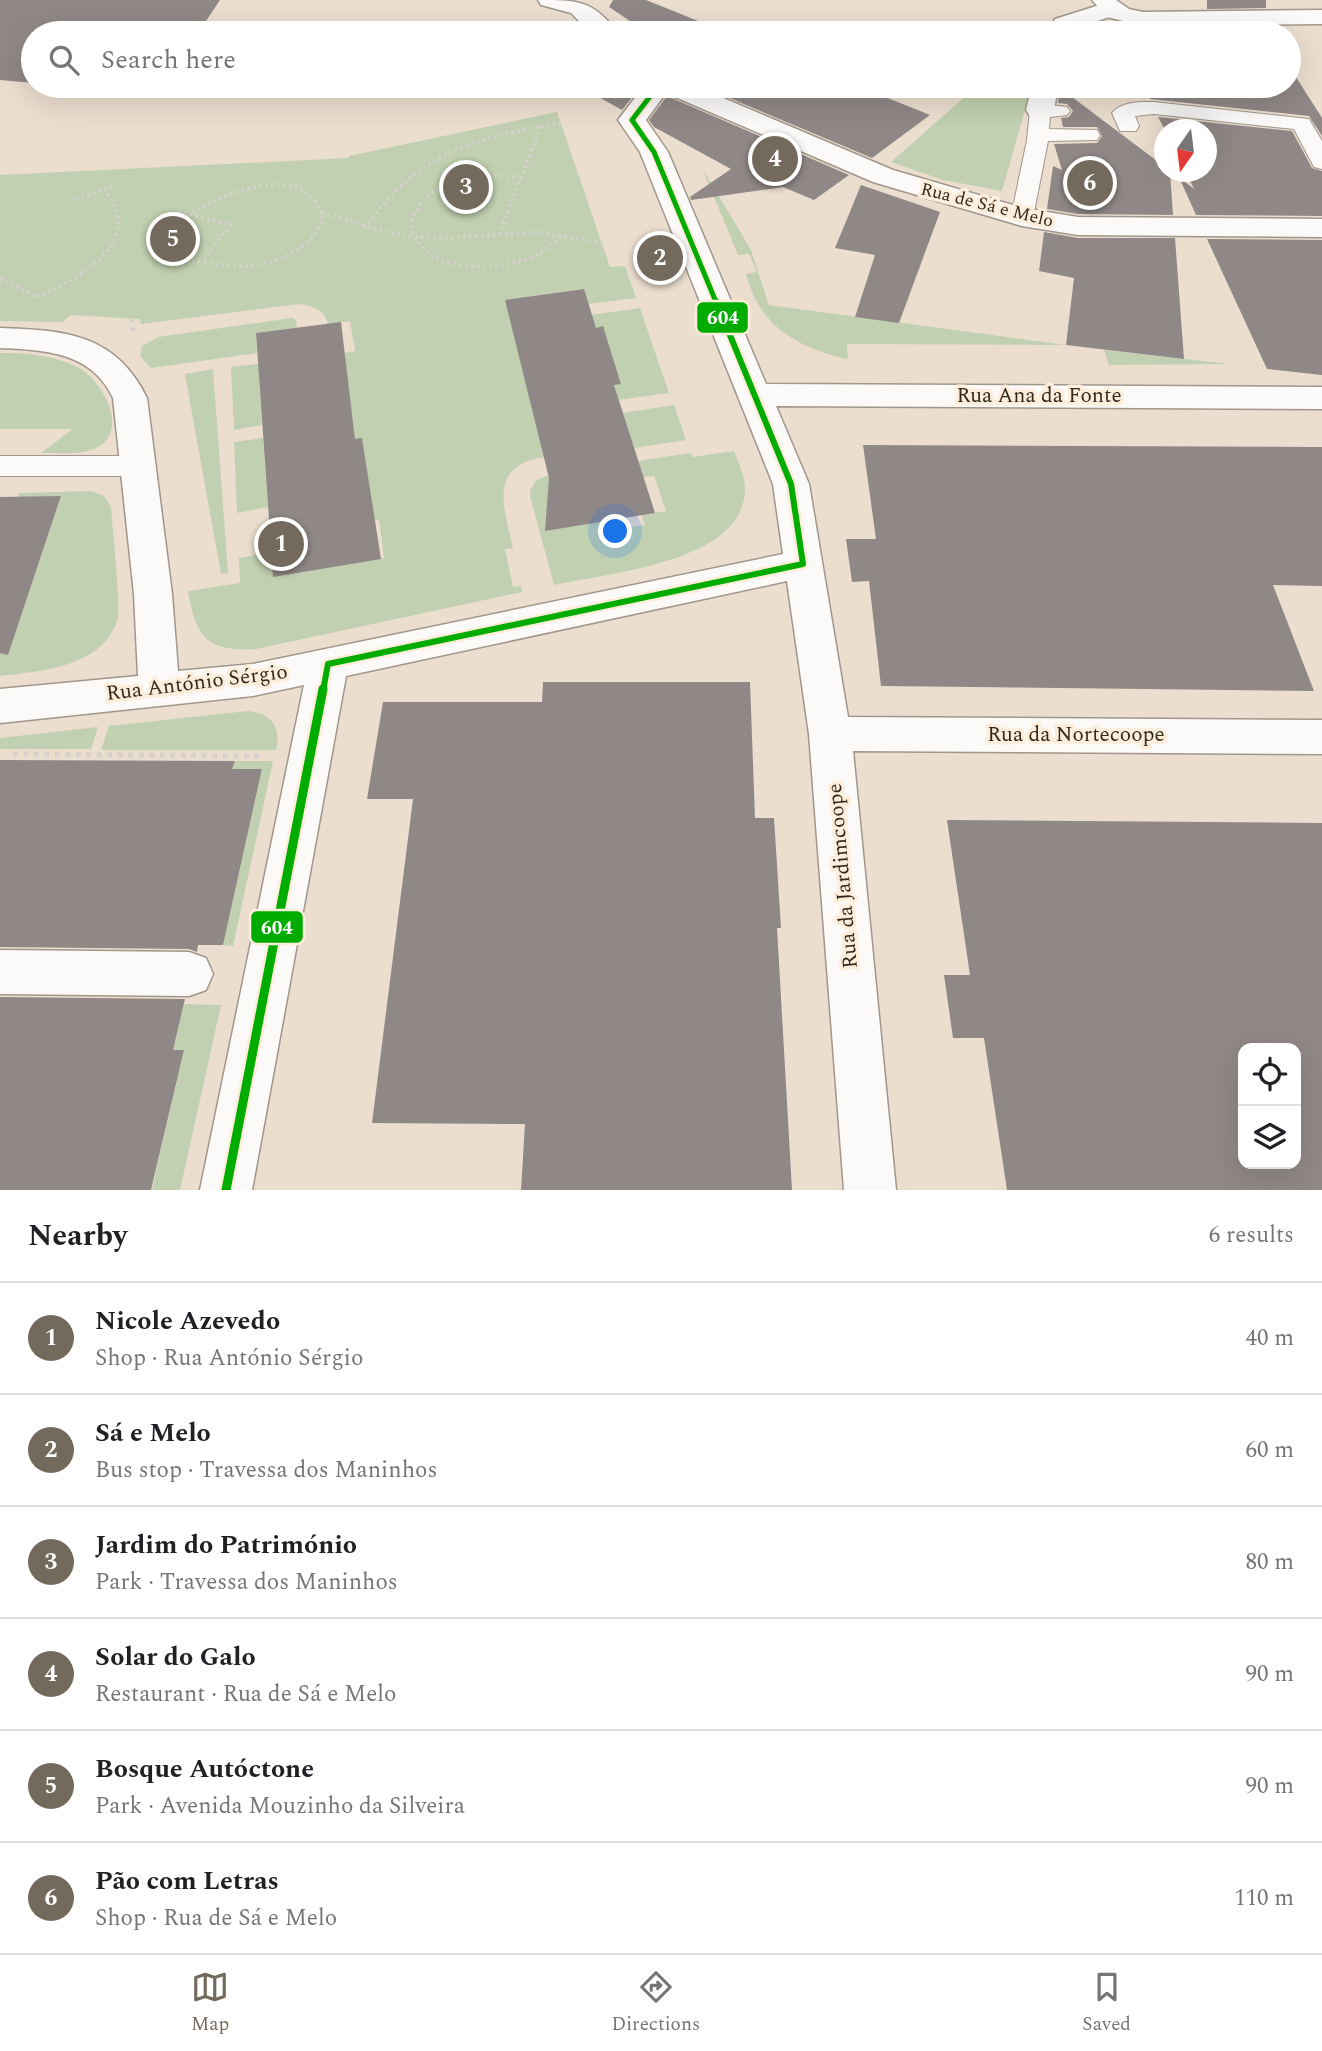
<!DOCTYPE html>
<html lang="en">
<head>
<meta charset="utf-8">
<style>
  :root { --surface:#fff; --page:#f6f6f6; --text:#202124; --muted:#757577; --line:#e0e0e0; --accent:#73695c }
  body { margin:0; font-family:Spectral,serif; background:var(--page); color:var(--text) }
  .controls { position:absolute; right:21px; bottom:21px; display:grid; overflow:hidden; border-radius:14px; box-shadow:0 7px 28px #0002 }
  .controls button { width:63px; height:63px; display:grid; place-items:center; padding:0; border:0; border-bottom:2px solid var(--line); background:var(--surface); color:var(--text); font:35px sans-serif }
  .compass { position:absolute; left:1154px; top:119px; width:63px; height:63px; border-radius:50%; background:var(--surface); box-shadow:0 7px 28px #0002; rotate:194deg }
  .you { position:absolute; left:616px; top:532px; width:24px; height:24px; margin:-18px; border:5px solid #fff; border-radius:50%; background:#1a73e8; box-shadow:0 0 0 10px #1a73e833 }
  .badge { display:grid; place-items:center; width:46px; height:46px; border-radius:50%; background:var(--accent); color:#fff; font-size:23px; font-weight:700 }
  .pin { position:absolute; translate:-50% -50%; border:4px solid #fff; box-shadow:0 2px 7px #0006 }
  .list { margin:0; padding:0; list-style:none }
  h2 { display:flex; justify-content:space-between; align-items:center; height:91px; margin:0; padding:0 28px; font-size:30px }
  h2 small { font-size:23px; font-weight:400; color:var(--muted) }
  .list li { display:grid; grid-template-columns:46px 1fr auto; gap:21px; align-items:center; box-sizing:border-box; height:112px; padding:0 28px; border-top:2px solid var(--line) }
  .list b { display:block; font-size:26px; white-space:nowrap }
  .list p { margin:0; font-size:23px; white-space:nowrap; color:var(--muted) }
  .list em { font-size:23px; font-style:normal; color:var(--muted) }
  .icon { flex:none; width:38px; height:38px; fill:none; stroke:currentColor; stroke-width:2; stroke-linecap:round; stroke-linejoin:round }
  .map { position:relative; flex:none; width:1322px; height:1190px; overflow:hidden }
  .search { position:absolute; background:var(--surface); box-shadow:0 7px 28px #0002; left:21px; right:21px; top:21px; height:77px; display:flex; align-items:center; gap:18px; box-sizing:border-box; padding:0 24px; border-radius:38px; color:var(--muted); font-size:26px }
  .sheet { height:763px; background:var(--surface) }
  nav { display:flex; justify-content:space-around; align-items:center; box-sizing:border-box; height:98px; border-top:2px solid var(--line); background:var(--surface); font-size:19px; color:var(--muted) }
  nav a { display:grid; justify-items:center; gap:4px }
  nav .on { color:var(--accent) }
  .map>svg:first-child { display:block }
  .green { fill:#c1d0b0 }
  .building { fill:#908886; fill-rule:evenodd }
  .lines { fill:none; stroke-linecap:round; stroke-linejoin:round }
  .service-casing { stroke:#a1968b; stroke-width:2 }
  .pedestrian-casing { stroke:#a1968b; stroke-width:3 }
  .minor-casing { stroke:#a1968b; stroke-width:3 }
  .path-far2 { stroke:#d6d1cc; stroke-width:3.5; stroke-dasharray:2.5 3.5; stroke-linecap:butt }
  .path-far1 { stroke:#d6d1cc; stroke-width:4.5; stroke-dasharray:3.5 5; stroke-linecap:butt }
  .path { stroke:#d6d1cc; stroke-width:5; stroke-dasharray:4.5 6; stroke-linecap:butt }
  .service { fill:#fcfaf8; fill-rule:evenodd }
  .pedestrian { fill:#fcfaf8; fill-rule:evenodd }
  .minor { fill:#fcfaf8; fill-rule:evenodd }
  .bus-1-far2-casing { stroke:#fdeedc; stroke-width:9 }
  .bus-1-far1-casing { stroke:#fdeedc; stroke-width:11 }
  .bus-1-casing { stroke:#fdeedc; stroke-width:14 }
  .bus-1-far2 { stroke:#00ac00; stroke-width:5 }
  .bus-1-far1 { stroke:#00ac00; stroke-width:6 }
  .bus-1 { stroke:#00ac00; stroke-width:9 }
  .labels { text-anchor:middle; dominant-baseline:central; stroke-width:7; stroke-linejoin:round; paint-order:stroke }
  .far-street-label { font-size:18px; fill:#332a1e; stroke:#fdeedc }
  .street-label { font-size:21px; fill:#332a1e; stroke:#fdeedc }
  .line-badge { stroke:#fdeedc; stroke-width:2.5 }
  .badge-label { font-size:19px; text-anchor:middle; font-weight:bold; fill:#fff }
</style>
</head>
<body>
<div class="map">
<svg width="1322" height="1190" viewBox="0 0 1322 1190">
  <rect width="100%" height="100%" fill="#ebdecf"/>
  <path class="green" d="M 977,86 L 1027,86 L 1031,89 L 1002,191 L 943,180 L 891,162 Z
    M 557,112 L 610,267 L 625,266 L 636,298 L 588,304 L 583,289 L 506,300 L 544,457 C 487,466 504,507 513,548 L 505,549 L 513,587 L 521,586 L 522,592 L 256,649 C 206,652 196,637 188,591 L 240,583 L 239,558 L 271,552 L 273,576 L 384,558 L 379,520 L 367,521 L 372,505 L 362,439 L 355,439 L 344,353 L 355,351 L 350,321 L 328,324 C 325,309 312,306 299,304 L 141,324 L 140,319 L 71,315 L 62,322 L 0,321 L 0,175 L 349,158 L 349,156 Z
    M 702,168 L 751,250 L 769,305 L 1066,345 L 847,344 L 848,359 C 816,353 781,338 762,310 C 754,300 750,286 746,274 L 757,272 L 749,254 L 738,255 Z
    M 640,308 L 669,393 L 618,400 L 614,385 L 621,383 L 603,327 L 595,328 L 591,315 Z
    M 292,318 L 296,320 L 297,328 L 256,333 L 257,353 L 151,368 L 140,356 L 142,346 L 158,337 Z
    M 1104,350 L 1230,364 L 1109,365 Z
    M 0,353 C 27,353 55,355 79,368 C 102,381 128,426 100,446 C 84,456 59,453 41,453 L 73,429 L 0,429 Z
    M 266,363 L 259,378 L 262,425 L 234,430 L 231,367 Z
    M 213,369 L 228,573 L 221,574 L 185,374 Z
    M 674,405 L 686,440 L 634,448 L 623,413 Z
    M 263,438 L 268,507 L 237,513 L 234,442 Z
    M 734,451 C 739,464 746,478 745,492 C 741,563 607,573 554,585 L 530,496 L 530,490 L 537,480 L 549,475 L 610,520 L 613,530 L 645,525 L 642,515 L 666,511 L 654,476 L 643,477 L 638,461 L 691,453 L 693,457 Z
    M 91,491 L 104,496 L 111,507 C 112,527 122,608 117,621 C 101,668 40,671 0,676 L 0,623 L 19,622 L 61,497 L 18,497 L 19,493 Z
    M 248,711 C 271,713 282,728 276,750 L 101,750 L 109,726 Z
    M 98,727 L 91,749 L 0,749 L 0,738 Z
    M 235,761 L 273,761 L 233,946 L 223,945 L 262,770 L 232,769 Z
    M 184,1004 L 221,1005 L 180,1190 L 152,1190 L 184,1050 L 173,1050 Z"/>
  <path class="building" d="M 0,0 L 220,0 L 198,33 L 33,33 L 33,83 L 0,80 Z
    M 613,0 L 646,0 L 728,33 L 648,33 L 609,7 Z
    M 1207,0 L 1266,0 L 1266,8 L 1207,9 Z
    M 1266,27 L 1266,33 L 1205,33 L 1205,28 Z
    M 1289,66 L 1322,118 L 1322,136 L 1309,116 L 1150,99 L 1143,86 L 1289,86 Z
    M 74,86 L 163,86 L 159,92 Z
    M 579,86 L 641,86 L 622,110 Z
    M 701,86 L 858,86 L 930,115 L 872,158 Z
    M 1060,88 L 1165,167 L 1165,172 L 1170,172 L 1173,215 L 1078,214 L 1047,209 L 1053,166 L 1062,170 L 1054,144 L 1097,143 L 1102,136 L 1097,127 L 1063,127 L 1061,118 L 1069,117 L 1073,111 L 1067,104 L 1058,103 Z
    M 667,96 L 849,175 L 814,200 L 783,187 L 691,200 L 690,197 L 731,169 L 654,127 L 649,120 Z
    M 1158,117 L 1292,131 L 1312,168 L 1322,171 L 1322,216 L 1196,215 L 1179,177 L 1194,189 L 1186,172 L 1207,172 L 1207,130 L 1165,130 Z
    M 861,185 L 940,212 L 899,323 L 855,317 L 875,255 L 835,248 Z
    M 1044,232 L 1078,238 L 1175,238 L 1184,359 L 1066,345 L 1074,278 L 1039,271 Z
    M 1207,239 L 1322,240 L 1322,375 L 1267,369 Z
    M 584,289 L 596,328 L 603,326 L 621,384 L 614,385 L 655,513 L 545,531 L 549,478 L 505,300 Z
    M 341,322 L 355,439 L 362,438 L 381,559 L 273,577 L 256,333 Z
    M 863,445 L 1322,447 L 1322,586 L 1273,585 L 1314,691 L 881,686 L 869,581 L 852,582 L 846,539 L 876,539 Z
    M 61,496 L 8,655 L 0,653 L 0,497 Z
    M 543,682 L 750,682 L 755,818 L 774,818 L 781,928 L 777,928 L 792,1190 L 521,1190 L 525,1124 L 372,1123 L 413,799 L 367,799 L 383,702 L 542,702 Z
    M 0,760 L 235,761 L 232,769 L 262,769 L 223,945 L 198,945 L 197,952 L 189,949 L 0,947 Z
    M 947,820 L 1322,823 L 1322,1190 L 1007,1190 L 984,1038 L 953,1038 L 944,975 L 970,975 ZM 1243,1048 L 1296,1048 L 1296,1164 L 1243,1164 Z
    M 0,997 L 185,999 L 173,1050 L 184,1050 L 151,1190 L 0,1190 Z"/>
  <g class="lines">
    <g class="service-casing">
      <path id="service" d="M 1154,102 L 1309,119 L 1322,141 L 1322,169 L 1314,167 L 1294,129 L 1154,114 L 1135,116 L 1139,126 L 1136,131 L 1120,131 L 1112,113 C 1122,101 1140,102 1154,102 Z
        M 1040,104 L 1067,107 L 1070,111 L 1067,115 L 1050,117 L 1049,129 L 1097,130 L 1100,135 L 1097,140 L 1048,141 L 1033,217 L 1030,222 L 1014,222 L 1011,217 L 1027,140 L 1030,110 L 1033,106 Z
        M 0,456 L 136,456 L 146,459 L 150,466 L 146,473 L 136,476 L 0,476 Z"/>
    </g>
    <g class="pedestrian-casing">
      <path id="pedestrian" d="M 1109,2 L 1118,4 L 1121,9 L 1118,14 L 1075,29 L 1073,33 L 1048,33 L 1055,19 Z
        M 1032,86 L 1058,86 L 1054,110 L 1050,116 L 1040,118 L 1030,116 L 1026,110 Z"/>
    </g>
    <g class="minor-casing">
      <path id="minor" d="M 538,0 C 578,0 593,0 618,33 L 591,33 L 571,13 L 541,5 Z
        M 1092,0 L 1116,0 L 1129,9 L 1143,12 L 1322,10 L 1322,24 L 1143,26 L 1107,17 Z
        M 644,86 L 695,86 L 893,170 L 1023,208 L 1078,217 L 1322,219 L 1322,237 L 1078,235 L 1022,226 L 873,182 L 666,93 L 646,120 L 668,152 L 766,384 L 1322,387 L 1322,409 L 776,406 L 809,484 L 848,717 L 1322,720 L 1322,754 L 853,751 L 896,1190 L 844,1190 L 809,734 L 787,581 L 346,676 L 252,1190 L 200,1190 L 304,685 L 253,696 L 0,723 L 0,689 L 138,676 L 134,594 L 113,398 C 92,352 45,350 0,348 L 0,328 C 65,330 116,334 147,398 L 172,594 L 178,671 L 253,664 L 783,554 L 773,484 L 640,152 L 618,120 Z
        M 0,950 L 189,952 L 206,958 L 213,974 L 206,990 L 189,996 L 0,994 Z"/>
    </g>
    <path class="path-far2" d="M 521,177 C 486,174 438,174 418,208 C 413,216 410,224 414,233 C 429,276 501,271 534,256 C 546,250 555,243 565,234
      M 76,200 L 111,187
      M 178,211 L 231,225 L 204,259
      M 322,213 L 389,232 L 417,237 L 445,238 L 539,232 L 602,243
      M 365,228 C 418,153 474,137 561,123
      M 499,235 L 541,126
      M 180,263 C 198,259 212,264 230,266 C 267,269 307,255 323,220 C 321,215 320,209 317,204 C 294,164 217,195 190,215
      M 0,279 L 37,297
      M 37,297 C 68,282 130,254 116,210 C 114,203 109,197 105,191"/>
    <path class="path-far1" d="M 132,319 L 133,332"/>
    <path class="path" d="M 13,754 L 260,756"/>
    <use href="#service" class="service"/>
    <use href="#pedestrian" class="pedestrian"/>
    <use href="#minor" class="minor"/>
    <g class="bus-1-far2-casing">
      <path id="bus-1-far2" d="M 658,86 L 632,120 L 654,152 L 716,302"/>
    </g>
    <g class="bus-1-far1-casing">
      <path id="bus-1-far1" d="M 716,301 L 791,484 L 803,564
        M 328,664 L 803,564
        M 323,691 L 328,664"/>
    </g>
    <g class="bus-1-casing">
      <path id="bus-1" d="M 226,1190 L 323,689"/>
    </g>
    <use href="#bus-1-far2" class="bus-1-far2"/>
    <use href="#bus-1-far1" class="bus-1-far1"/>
    <use href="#bus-1" class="bus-1"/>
  </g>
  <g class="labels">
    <g class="far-street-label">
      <text transform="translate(987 205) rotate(14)">Rua de Sá e Melo</text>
    </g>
    <g class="street-label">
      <text x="1039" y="396">Rua Ana da Fonte</text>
      <text transform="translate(197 683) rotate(-7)">Rua António Sérgio</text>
      <text x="1076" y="735">Rua da Nortecoope</text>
      <text transform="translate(843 876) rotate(-95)">Rua da Jardimcoope</text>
    </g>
  </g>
  <g class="line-badge">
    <rect x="696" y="301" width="53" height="33" rx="7" fill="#00ac00"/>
    <rect x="250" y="910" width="54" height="34" rx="7" fill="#00ac00"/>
  </g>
  <g class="badge-label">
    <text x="723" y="324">604</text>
    <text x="277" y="934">604</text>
  </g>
</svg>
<div class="controls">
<button><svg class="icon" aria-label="locate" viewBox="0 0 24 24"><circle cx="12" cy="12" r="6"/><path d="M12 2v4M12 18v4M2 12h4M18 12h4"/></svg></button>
<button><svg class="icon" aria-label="layers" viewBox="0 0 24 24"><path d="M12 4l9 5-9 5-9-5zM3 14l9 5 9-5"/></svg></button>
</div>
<svg class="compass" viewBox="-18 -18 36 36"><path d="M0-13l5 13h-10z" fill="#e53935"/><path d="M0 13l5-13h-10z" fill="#757577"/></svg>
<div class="you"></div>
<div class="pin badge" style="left:281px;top:544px">1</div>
<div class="pin badge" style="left:660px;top:258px">2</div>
<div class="pin badge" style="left:466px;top:187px">3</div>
<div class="pin badge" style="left:775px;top:159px">4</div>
<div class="pin badge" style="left:173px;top:239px">5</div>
<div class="pin badge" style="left:1090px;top:183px">6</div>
<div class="search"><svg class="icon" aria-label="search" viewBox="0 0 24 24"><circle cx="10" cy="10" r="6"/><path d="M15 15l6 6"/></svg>Search here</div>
</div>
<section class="sheet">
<h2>Nearby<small>6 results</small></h2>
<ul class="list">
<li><span class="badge">1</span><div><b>Nicole Azevedo</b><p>Shop · Rua António Sérgio</p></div><em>40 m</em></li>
<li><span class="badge">2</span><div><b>Sá e Melo</b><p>Bus stop · Travessa dos Maninhos</p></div><em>60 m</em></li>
<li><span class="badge">3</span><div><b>Jardim do Património</b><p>Park · Travessa dos Maninhos</p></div><em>80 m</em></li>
<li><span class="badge">4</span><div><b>Solar do Galo</b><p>Restaurant · Rua de Sá e Melo</p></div><em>90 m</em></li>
<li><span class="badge">5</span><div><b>Bosque Autóctone</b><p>Park · Avenida Mouzinho da Silveira</p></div><em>90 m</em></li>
<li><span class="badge">6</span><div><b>Pão com Letras</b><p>Shop · Rua de Sá e Melo</p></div><em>110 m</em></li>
</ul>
</section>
<nav>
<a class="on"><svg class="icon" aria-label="map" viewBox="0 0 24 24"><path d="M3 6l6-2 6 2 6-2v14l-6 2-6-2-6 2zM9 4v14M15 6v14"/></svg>Map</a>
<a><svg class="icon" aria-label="directions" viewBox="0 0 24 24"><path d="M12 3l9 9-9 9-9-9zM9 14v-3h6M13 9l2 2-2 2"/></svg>Directions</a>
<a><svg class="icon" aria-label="saved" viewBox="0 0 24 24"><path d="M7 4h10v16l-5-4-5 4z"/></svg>Saved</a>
</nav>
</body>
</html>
